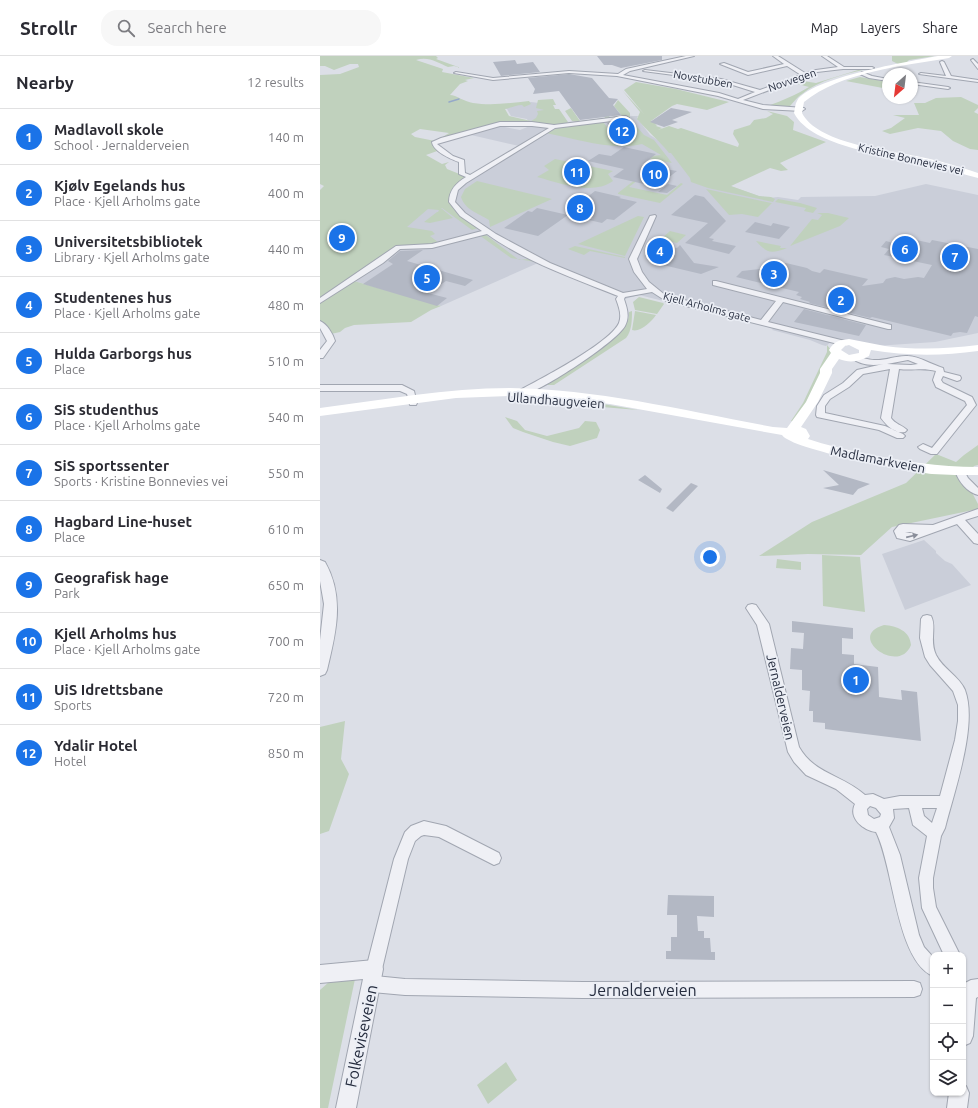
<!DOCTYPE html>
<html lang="en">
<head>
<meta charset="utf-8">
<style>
  :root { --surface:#fff; --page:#f7f7f7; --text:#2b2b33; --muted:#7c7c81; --line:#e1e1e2; --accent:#1a73e8 }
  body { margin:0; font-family:Ubuntu,sans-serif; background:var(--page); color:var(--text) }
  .controls { position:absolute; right:12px; bottom:12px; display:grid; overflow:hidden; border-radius:8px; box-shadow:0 1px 3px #0004 }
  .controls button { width:36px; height:36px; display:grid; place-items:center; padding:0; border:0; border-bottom:1px solid var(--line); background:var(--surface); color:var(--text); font:20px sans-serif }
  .compass { position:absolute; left:562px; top:12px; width:36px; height:36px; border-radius:50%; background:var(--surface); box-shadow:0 1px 3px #0004; rotate:208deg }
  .you { position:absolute; left:390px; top:501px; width:14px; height:14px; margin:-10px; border:3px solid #fff; border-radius:50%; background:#1a73e8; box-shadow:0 0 0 6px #1a73e833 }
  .badge { display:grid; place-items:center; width:26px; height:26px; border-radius:50%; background:var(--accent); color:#fff; font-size:13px; font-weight:700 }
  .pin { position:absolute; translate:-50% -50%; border:2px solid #fff; box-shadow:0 1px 4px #0006 }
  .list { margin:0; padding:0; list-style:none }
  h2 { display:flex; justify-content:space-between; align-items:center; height:52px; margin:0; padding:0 16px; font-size:17px }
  h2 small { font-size:13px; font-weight:400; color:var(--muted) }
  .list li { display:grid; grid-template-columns:26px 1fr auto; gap:12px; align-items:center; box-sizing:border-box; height:56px; padding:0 16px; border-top:1px solid var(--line) }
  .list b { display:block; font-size:15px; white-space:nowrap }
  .list p { margin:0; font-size:13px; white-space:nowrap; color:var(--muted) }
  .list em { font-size:13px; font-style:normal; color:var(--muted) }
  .icon { flex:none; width:22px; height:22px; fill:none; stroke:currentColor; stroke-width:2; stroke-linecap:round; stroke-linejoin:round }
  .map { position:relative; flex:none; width:658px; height:1052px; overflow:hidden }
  header { display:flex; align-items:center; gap:24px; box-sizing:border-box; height:56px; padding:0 20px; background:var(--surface); border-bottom:1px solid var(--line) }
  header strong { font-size:19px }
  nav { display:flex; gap:22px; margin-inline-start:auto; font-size:14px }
  .search { width:280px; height:36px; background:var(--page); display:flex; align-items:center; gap:10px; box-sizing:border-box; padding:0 14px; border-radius:16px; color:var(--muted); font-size:15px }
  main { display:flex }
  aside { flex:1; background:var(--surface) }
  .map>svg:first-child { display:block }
  .built { fill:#caced9 }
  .green { fill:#c0d1bd }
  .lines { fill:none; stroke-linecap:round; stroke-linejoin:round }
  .stream { stroke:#95a9c9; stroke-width:1.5 }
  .building { fill:#b3b8c4 }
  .minor-casing { stroke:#a1a6b1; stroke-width:2 }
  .tertiary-casing { stroke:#a1a6b1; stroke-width:2 }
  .minor { fill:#eff0f5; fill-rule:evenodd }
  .tertiary { fill:#eff0f5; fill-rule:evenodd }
  .secondary { fill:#fff; fill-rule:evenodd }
  .oneway { fill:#8a8e9a }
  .labels { text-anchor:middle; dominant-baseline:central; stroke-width:3.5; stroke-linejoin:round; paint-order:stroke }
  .far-street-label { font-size:11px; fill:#252c3e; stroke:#ebeef5 }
  .street-label { font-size:13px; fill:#252c3e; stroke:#ebeef5 }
  .near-street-label { font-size:16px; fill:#252c3e; stroke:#ebeef5 }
</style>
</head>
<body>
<header>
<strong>Strollr</strong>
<div class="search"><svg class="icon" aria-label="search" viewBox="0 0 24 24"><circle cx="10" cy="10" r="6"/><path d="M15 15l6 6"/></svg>Search here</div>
<nav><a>Map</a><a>Layers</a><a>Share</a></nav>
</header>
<main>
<aside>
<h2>Nearby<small>12 results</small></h2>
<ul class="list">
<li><span class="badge">1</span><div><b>Madlavoll skole</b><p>School · Jernalderveien</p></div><em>140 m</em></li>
<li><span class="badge">2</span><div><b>Kjølv Egelands hus</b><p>Place · Kjell Arholms gate</p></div><em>400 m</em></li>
<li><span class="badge">3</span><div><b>Universitetsbibliotek</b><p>Library · Kjell Arholms gate</p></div><em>440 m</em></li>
<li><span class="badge">4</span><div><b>Studentenes hus</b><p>Place · Kjell Arholms gate</p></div><em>480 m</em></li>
<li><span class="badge">5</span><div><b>Hulda Garborgs hus</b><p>Place</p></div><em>510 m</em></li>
<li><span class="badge">6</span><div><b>SiS studenthus</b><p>Place · Kjell Arholms gate</p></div><em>540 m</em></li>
<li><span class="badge">7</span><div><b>SiS sportssenter</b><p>Sports · Kristine Bonnevies vei</p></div><em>550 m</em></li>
<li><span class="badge">8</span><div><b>Hagbard Line-huset</b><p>Place</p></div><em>610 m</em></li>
<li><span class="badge">9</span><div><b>Geografisk hage</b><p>Park</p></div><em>650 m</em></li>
<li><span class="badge">10</span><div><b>Kjell Arholms hus</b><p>Place · Kjell Arholms gate</p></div><em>700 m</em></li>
<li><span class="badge">11</span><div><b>UiS Idrettsbane</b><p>Sports</p></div><em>720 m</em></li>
<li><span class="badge">12</span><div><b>Ydalir Hotel</b><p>Hotel</p></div><em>850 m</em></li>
</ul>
</aside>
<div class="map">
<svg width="658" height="1052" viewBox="0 0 658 1052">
  <rect width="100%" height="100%" fill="#dcdfe7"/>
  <path class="built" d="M 211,46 L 219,47 L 240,59 L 238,66 L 208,65 L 207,63 L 191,60 L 187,53 L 182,52 L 179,49 Z
    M 313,60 L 318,60 L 317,62 L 330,79 L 410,130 L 439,140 L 449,142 L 458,141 L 478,144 L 481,141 L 555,140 L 606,128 L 658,139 L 658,277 L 615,286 L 555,290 L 513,284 L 506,290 L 502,289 L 490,284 L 452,274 L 453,273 L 442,269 L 319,239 L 305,243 L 297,241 L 296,239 L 218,207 L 121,250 L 34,225 L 77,189 L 85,172 L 97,152 L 130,147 L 130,137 L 135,130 L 147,121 L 199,90 L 151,79 L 162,74 L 179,70 L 200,74 L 210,70 L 228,71 L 248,66 Z
    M 604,484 L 616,495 L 616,497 L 625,505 L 632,508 L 651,529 L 585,554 L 562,498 Z"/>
  <path class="green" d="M 0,0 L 116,0 L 118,2 L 116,3 L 141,12 L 134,10 L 128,11 C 118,7 109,0 96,4 L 123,13 L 122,16 L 154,22 L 145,24 L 148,25 L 140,28 L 130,39 C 136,39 145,46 153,47 C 172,50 190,47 209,45 L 211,48 L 204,51 L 202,49 C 196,49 191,52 185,53 L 189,60 L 211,65 L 216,62 L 218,58 L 217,55 L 224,54 L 216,52 L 218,44 L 233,43 L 236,49 L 233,49 L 235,53 L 239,53 L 248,66 L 245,68 L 233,70 L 181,67 L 121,82 L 129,77 L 100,73 L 91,78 L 95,81 L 115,85 L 120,94 L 106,99 L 122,108 L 129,106 L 125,109 L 127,113 L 147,121 C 114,146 134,154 158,172 L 152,174 L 122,152 L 121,152 L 133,162 L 110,167 L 104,166 L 117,156 L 120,156 L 118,156 L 119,154 L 108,153 L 87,171 L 112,175 L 115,178 L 110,180 L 119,187 L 85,190 L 77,189 L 34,225 L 121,250 L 111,254 L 91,266 L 34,269 L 25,272 L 20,276 L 11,278 L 0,264 L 0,134 L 4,130 L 0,128 L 0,19 L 20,18 L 39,11 L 38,8 L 30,8 L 14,14 L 5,10 L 0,10 Z
    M 572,0 L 615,0 L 589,4 L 586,7 L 578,8 L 572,5 Z
    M 536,12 L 547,13 C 525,18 499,24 482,38 C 477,41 473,47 469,51 L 448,50 C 463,44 476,39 489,31 L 470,26 L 476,24 L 496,27 L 538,14 Z
    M 540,21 L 568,26 L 568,33 L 526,25 Z
    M 316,26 L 356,33 L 409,46 L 387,54 L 357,48 L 352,50 L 331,65 L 334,67 L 339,66 L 335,68 L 337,69 L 336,70 L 342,72 L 338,74 L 349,70 L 358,73 L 361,72 L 418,91 L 419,88 L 413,78 L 414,74 L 430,69 L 434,64 L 446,62 L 453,58 L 447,55 L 467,60 L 474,66 L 473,74 L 506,86 L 460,107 L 468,114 L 461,115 L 450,112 L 411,130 L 439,140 L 451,141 L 455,143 L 453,146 L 388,132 L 371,126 L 370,122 L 351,97 L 349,97 C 339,84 327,75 317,63 L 320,56 L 302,34 L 324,58 L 304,34 Z
    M 641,41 L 658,49 L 658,52 L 654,56 L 658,58 L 658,94 L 650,93 L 633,85 L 621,75 L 598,72 L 570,78 L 562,75 L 571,72 L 585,62 L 573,59 L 599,59 L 594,47 L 605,47 L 616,42 Z
    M 298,44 L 310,57 L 310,61 L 256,66 L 252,65 L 245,55 L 251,52 L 260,65 L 285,62 L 284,60 L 289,60 L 290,62 L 302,60 L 294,50 Z
    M 310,63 L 324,79 L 334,84 L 352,107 L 313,99 L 317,97 L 333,100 L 341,99 L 322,88 C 291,95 257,83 226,77 L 242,70 L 283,66 L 288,72 L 292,73 L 289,74 L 291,77 L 297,76 L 302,78 L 318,77 L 316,73 L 311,74 L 310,72 L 314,72 L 311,67 L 307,67 L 305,64 Z
    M 235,103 L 293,115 L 288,118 L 293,125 C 272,140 240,127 217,121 L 229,114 L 224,110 Z
    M 316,123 L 318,124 L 309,131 L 347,139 L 361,127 L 363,128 L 340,147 L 298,138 L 298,137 Z
    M 157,125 L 232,143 L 170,171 L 169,164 C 158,157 145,154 141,141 L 145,133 Z
    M 386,133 L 451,147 L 452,147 L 438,161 L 422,158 L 409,159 Z
    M 458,143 L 480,147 L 497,152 L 493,157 L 484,155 L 486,152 L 455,146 Z
    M 497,157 L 508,157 L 529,162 L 520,170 L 470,190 L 492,163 L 498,164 L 502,159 Z
    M 318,160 L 324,161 L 305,200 L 258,188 Z
    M 350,175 L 366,179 L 357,187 L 341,183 Z
    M 159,179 L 166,179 L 199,204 L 208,203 L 216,206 L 191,202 Z
    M 436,185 L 461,190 L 460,192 L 467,192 C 451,198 448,198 436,185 Z
    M 255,190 L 305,201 L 305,202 L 270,195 L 264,199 L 248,193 Z
    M 319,241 L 343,247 L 344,248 L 337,258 L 315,254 L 313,246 Z
    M 312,255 C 312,263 312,275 306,282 L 234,329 L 227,329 L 231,326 C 251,312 311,282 309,256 Z
    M 315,255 L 336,259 C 332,265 320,277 312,274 Z
    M 507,289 L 512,295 L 481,357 L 475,366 L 471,365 L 483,347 L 507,296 Z
    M 235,344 L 283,348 L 318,354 L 234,347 Z
    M 185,361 L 197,365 L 205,374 L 227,380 L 259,372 L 265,365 L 276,366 L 280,374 L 277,382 L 250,390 L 233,386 L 203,376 L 193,372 Z
    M 658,389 L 658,409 L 654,410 L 645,423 L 658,448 L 658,453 L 572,471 L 541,499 L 488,498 L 439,500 L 492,466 L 586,427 L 616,398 L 636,406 L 644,399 Z
    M 502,499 L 540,501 L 545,556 L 503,550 Z
    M 457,503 L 481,506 L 481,514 L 456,512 Z
    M 564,569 C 577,570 590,575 591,589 C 579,620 525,580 564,569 Z
    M 25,665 L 21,703 L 29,718 L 9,775 L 0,778 L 0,671 Z
    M 35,923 L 8,1052 L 0,1052 L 0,934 L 9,926 Z
    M 186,1006 L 197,1024 L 168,1048 L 157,1029 Z"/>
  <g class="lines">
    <path class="stream" d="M 129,46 L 139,43"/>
  </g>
  <path class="building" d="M 277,0 L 342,0 L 342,4 L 301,12 L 292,9 L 284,9 Z
    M 195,4 L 197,8 L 213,6 L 220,16 L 181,20 L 173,6 Z
    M 249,18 L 272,22 L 289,42 L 298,43 L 293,49 L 301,59 L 260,64 L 239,35 L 213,38 L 215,33 L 208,22 Z
    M 351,52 L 372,56 L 352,64 L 358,66 L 344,71 L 330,66 Z
    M 302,65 L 308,77 L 298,78 L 296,73 L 292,73 L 287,67 Z
    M 304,91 L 336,98 L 322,109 L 357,115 L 339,129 L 326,126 L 324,128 L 293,121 L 304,113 L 268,105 L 279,98 L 291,100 Z
    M 348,128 L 357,130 L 347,137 L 338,136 Z
    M 275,135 L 301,141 L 299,142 L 317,146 L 294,164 L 287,163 L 282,167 L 269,164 L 273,162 L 248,156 Z
    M 375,139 L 384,141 L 406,165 L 389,182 L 394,183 L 392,185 L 416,190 L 409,198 L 365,187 L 388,167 L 351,159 Z
    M 217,152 L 248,159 L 218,180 L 184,172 L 208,155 L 212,156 Z
    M 435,166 L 451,170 L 453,167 L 470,171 L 459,183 L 425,176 Z
    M 578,180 L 610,187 L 612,184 L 658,193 L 658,261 L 655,260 L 647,277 L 640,276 L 633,277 L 631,280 L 552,261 L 550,262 L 489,247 L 490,246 L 480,243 L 482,241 L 476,239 L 479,236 L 416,221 L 422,215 L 449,212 L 451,209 L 466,207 L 487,212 L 492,215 L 500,217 L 504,213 L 548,223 L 542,230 L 563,227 L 566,223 L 575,221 L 584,223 L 598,221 L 604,222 L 612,209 L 564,199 L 569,193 L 561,191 L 566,185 L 573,187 Z
    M 341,189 L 357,192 L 360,189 L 374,207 L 399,211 L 381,218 L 343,209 L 348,204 L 329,199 Z
    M 103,194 L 87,205 L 153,224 L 145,230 L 126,225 L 108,237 L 127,242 L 117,250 L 43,228 L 73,208 L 68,205 L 80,195 Z
    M 484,253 L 546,269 L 539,280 L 474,266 Z
    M 503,414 L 550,428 L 538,433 L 533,439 L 503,432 L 519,429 Z
    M 325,419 L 342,433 L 340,437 L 318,424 Z
    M 371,427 L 378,430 L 353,456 L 346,452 Z
    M 472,565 L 533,572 L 533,583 L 522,582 L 522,598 L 534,599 L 534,608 L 558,611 L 559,641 L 582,644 L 581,634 L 597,636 L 601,685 L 505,673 L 505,667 L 493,666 L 493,655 L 489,655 L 490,635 L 482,634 L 482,614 L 470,613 L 471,592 L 483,593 L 484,577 L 472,576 Z
    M 348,839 L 394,840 L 394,861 L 377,860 L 378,875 L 384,875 L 384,882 L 390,882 L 391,896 L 395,896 L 395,904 L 346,903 L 346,895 L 351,895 L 351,881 L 357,881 L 357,859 L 347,859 Z"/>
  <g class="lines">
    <g class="minor-casing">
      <path id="minor" d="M 366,0 L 374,0 L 310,15 L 303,19 L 399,37 L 418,43 L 435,36 L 400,25 L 323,15 L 325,14 L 401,23 L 440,34 L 481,19 L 467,10 L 428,19 L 400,8 L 404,7 L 428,16 L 464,8 L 453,0 L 458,0 L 485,17 L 496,14 L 518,11 L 502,0 L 507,0 L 524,11 L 552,11 L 554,12 L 552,13 L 523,13 L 497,16 L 423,44 L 443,49 L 484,52 L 485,53 L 482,55 L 443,53 L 398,40 L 297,20 L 249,17 L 173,24 L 134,17 L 136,16 L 173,22 L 249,15 L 298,18 L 306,13 Z
        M 653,3 L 658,8 L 658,13 L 651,4 Z
        M 622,5 L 624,6 L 631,20 L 658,24 L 658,26 L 599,18 L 601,17 L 626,20 L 620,6 Z
        M 542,16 L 552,20 L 568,23 L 568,25 L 549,22 L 540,18 Z
        M 592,26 L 628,31 L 630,32 L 628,33 L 592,28 Z
        M 306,60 L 309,62 L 308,63 L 235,72 L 146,127 L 138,134 L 135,146 L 145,157 L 176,178 L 230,207 L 303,237 L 327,233 L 314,216 L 309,203 L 330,160 L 335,159 L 336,160 L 317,203 L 322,216 L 329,226 L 345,239 L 441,264 L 456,245 L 393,229 L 393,225 L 396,225 L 571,269 L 571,273 L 568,273 L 463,246 L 448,266 L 525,285 L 525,289 L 522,289 L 346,245 L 332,236 L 305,241 L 304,243 C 307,252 310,261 305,270 C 295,287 223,334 203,339 L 199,336 L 200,334 C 221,323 290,287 299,267 C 302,259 299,251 296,243 L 298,240 C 253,222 206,206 167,178 L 112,192 L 80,193 L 63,207 L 0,247 L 0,242 L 76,190 L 112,188 L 162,175 L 140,160 L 129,146 C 129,134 136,127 146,121 L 139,118 L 139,106 C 130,103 113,95 112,86 L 121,82 L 180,66 L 212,66 L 234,69 ZM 180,70 L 212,70 L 229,72 L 150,119 L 145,117 L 144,104 L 133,100 L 117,88 Z
        M 0,265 C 7,268 13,278 15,285 L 3,302 L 0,302 L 0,294 L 7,285 L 0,272 Z
        M 533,300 L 536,300 C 542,301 548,304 554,304 C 565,305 577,299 588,300 C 599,300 612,309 623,312 L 624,316 L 640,320 L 641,322 L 640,324 L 637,325 L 623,320 L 621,324 L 623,327 L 652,341 L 656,349 L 617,398 L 611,398 L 600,393 L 598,391 L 603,388 L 612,392 L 647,349 L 645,345 L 616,331 L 613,324 L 616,315 C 602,311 593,315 579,313 L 571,362 C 575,368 582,369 587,374 L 585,376 C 575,378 567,370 561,362 L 570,313 L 543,318 L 529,331 L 510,343 L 505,350 L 505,357 L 565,370 L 583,378 L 585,380 L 583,382 L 577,382 L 559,374 L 497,361 L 496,359 L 497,350 L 504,339 L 523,327 L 537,314 L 563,308 C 552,310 540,309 532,302 ZM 588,304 L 598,308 L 591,309 L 567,308 Z
        M 0,329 L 82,329 L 94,335 L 97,347 L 96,349 L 90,349 L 87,338 L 80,335 L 0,335 Z
        M 640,412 L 643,413 L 648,422 L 658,432 L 658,439 C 647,436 639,426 635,415 Z
        M 658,453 L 658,460 L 645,464 L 658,478 L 658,488 L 654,487 L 637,468 L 590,485 L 577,482 L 574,475 L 579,469 L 583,468 L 613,469 ZM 585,476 L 594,476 L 590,477 Z
        M 432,548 L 436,549 L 449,568 L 479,691 C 494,718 523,719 545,739 L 553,738 L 564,743 L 580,740 L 620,740 L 635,684 L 638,665 L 638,649 L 633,635 L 610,609 L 605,601 L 600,582 L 601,563 L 603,560 L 607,559 L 611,560 C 617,571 609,584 616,599 C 623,613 639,620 645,634 C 658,669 634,736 625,772 L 621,780 L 613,822 L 613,832 L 616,851 L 640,899 L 624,899 L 602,852 L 599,822 L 607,780 L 593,769 L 589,752 L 573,753 L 574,762 L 569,771 L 580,799 L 599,879 L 604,891 L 613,901 L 613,920 C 576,904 574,811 556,776 C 543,774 528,762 535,748 L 516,733 L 486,719 L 474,706 L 468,696 L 437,569 L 426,552 L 428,549 ZM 550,750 L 556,752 L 561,758 L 560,761 L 554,763 L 548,759 L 547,753 ZM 602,752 L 617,752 L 612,767 L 604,760 Z
        M 104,765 L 126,770 L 179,797 L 181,802 L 179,807 L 174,809 L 119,781 L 104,779 L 101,780 L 95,785 L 88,803 L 62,913 L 60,919 L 55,920 L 85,923 L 263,926 L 594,925 L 600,927 L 602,933 L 600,939 L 594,941 L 263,942 L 85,939 L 52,936 L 46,934 L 44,928 L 46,922 L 52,920 L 48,919 L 46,913 L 74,803 L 85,776 L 91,770 Z"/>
    </g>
    <g class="tertiary-casing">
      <path id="tertiary" d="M 0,504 L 5,506 C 25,541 16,577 7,614 L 5,618 L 0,620 L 0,584 L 4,548 L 0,525 Z
        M 54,904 L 61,906 L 63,913 L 36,1052 L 16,1052 L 43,923 L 0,927 L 0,909 Z
        M 658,923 L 658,941 L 656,942 L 653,980 L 650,987 L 643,990 L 643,928 L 651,924 Z
        M 643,1028 L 646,1030 L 649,1037 L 647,1052 L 627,1052 L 629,1037 L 643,1037 Z"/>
    </g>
    <use href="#minor" class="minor"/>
    <use href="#tertiary" class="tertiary"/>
    <path class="secondary" d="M 618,0 L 632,0 L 629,2 C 582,10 521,16 484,46 L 482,57 C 497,87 565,94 596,100 C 612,103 627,107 643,112 L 658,117 L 658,122 C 640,118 623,111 605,107 C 570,99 492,92 474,57 C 475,53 475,48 477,45 C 489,22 591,5 618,0 Z
      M 529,283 C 541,285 553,288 565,290 C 596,294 627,293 658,289 L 658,295 C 622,300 586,300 551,294 L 549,300 C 539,306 529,307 519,303 L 512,313 L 512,317 L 498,346 L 481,371 L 486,373 L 490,380 L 488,383 C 506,389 524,393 542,397 C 581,405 619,411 658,411 L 658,419 C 643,419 627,419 612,418 C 589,415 472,394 462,379 L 290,348 L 223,341 L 189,340 L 136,342 L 0,360 L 0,352 C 63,344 126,332 190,332 C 278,333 366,355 453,371 L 467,372 L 486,346 L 500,317 L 500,313 L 511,297 L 509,294 C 514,285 520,284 529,283 ZM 529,289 L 539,294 L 539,297 L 529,299 L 521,294 L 525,290 Z"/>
  </g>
  <defs><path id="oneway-solid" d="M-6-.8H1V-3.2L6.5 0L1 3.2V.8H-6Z"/></defs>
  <use class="oneway" href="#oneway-solid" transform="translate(592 480) rotate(-13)"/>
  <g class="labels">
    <g class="far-street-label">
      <text transform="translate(383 23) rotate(10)">Novstubben</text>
      <text transform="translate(472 24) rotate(-19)">Novvegen</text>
      <text transform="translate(591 103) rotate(13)">Kristine Bonnevies vei</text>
      <text transform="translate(387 251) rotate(15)">Kjell Arholms gate</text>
    </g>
    <g class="street-label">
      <text transform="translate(236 344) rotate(4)">Ullandhaugveien</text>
      <text transform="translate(558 403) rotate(11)">Madlamarkveien</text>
      <text transform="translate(461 641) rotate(77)">Jernalderveien</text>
    </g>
    <g class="near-street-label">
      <text x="323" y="934">Jernalderveien</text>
      <text transform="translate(41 980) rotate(-78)">Folkeviseveien</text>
    </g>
  </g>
</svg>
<div class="controls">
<button>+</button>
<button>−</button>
<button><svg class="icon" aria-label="locate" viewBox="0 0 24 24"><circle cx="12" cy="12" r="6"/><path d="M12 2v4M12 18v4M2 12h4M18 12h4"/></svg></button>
<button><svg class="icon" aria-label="layers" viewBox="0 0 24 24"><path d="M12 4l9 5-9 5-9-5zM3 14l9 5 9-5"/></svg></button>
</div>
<svg class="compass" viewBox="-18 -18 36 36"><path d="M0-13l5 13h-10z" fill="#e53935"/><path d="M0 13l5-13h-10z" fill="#7c7c81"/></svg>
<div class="you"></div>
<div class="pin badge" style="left:536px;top:624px">1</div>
<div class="pin badge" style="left:521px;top:244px">2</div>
<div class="pin badge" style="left:454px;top:218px">3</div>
<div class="pin badge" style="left:340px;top:195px">4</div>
<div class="pin badge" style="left:107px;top:222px">5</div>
<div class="pin badge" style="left:585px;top:193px">6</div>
<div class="pin badge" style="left:635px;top:201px">7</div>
<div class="pin badge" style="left:260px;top:152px">8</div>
<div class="pin badge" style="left:22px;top:182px">9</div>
<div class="pin badge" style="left:335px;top:118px">10</div>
<div class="pin badge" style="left:257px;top:116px">11</div>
<div class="pin badge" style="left:302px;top:75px">12</div>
</div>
</main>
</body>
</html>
